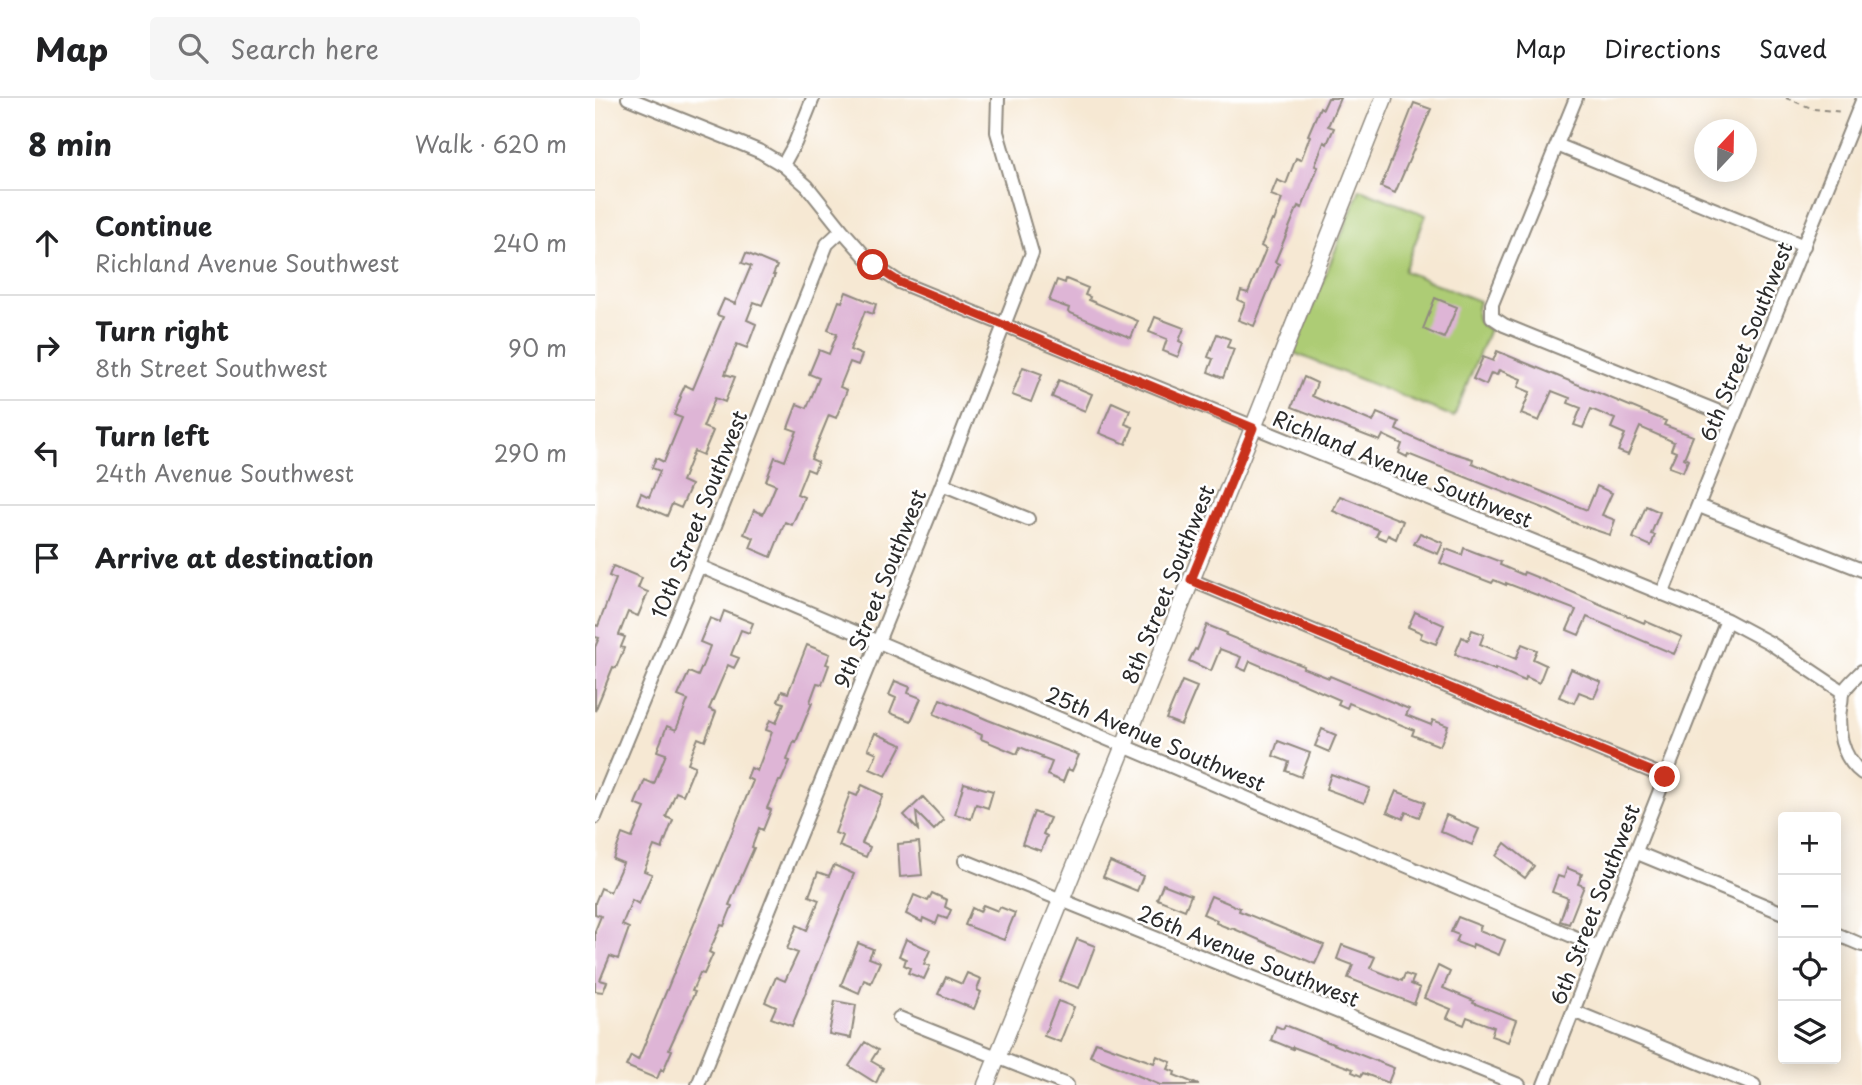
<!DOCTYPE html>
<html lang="en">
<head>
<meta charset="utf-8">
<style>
  :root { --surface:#fff; --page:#f6f6f6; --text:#202124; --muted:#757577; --line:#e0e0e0 }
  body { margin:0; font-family:"Playpen Sans",sans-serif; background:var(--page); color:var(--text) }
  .controls { position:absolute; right:21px; bottom:21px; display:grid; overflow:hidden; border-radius:7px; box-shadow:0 4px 18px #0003 }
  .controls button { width:63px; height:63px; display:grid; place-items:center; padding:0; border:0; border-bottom:2px solid var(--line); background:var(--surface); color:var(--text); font:35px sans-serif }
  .compass { position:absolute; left:1099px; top:21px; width:63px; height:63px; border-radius:50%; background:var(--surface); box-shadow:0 4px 18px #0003; rotate:22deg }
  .stop { position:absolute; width:21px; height:21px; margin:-16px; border:5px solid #c8321e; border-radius:50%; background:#fff }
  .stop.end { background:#c8321e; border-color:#fff; box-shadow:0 2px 7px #0008 }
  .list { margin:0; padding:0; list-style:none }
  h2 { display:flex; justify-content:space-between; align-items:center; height:91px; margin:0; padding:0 28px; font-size:30px }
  h2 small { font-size:23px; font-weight:400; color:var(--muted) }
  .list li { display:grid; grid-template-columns:46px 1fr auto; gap:21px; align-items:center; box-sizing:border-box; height:105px; padding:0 28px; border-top:2px solid var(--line) }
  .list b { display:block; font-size:26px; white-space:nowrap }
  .list p { margin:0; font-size:23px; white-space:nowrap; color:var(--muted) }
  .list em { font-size:23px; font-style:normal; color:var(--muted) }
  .icon { flex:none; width:38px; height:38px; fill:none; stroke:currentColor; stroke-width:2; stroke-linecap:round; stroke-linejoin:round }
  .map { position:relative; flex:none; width:1267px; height:987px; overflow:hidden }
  header { display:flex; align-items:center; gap:42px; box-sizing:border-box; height:98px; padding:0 35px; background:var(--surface); border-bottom:2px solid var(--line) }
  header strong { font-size:33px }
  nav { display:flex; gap:38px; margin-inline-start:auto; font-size:24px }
  .search { width:490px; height:63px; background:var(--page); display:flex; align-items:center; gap:18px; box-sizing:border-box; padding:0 24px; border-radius:7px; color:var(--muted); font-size:26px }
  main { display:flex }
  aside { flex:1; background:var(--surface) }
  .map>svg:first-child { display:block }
  .green { fill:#adcc74; stroke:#6c7c50; stroke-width:2 }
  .building { fill:#deb5d6 }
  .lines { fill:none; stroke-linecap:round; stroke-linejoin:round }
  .minor-casing { stroke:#908a7f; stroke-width:16 }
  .tertiary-casing { stroke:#908a7f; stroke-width:19 }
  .path { stroke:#908a7f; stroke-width:2; stroke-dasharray:5 5; stroke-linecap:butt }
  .minor { stroke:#fff; stroke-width:12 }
  .tertiary { stroke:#fff; stroke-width:16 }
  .route { stroke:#c8321e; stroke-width:9 }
  .labels { text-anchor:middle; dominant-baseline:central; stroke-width:5; stroke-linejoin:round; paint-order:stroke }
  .street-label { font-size:21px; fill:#2b2b2b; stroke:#fff }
</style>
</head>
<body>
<header>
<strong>Map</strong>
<div class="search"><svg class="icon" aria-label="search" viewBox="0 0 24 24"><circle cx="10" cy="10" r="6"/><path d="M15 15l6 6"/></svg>Search here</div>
<nav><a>Map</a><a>Directions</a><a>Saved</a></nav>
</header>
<main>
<aside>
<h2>8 min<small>Walk · 620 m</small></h2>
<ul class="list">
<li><svg class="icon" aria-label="ahead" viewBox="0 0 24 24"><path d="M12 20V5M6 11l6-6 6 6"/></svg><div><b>Continue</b><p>Richland Avenue Southwest</p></div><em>240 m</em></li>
<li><svg class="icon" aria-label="right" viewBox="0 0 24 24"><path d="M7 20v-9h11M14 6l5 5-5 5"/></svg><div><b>Turn right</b><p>8th Street Southwest</p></div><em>90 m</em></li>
<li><svg class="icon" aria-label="left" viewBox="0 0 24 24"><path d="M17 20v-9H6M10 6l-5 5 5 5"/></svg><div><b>Turn left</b><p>24th Avenue Southwest</p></div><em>290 m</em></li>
<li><svg class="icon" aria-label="arrive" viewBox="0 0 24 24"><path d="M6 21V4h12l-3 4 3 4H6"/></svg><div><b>Arrive at destination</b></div></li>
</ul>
</aside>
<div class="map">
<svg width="1267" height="987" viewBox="0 0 1267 987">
  <rect width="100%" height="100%" fill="#fff"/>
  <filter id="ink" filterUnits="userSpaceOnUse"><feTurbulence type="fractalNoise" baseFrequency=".0143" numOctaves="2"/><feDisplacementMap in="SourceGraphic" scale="14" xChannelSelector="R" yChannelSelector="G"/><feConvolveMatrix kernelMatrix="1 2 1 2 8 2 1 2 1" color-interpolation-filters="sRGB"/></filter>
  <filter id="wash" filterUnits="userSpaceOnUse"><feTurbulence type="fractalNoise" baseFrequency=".00686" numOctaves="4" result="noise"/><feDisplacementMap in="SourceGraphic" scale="28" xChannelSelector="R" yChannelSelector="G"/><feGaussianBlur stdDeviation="1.57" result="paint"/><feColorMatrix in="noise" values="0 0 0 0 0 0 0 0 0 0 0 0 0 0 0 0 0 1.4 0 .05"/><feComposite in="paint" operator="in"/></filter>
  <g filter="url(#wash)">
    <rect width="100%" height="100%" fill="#f6e8d3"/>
    <path class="green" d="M 765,91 L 831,117 L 809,173 L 884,203 C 880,216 880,226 894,231 L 859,319 L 699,255 Z"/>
    <g id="blocks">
      <path class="building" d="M 733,0 L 745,0 L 733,28 L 739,30 L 732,46 L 729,44 L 720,68 L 723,69 L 707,110 L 703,108 L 680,164 L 684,166 L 659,228 L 643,222 L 650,205 L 643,202 L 646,193 L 653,195 L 671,151 L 666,148 L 677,122 L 679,123 L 687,101 L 676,97 L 682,82 L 691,86 L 701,60 L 706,62 L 715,38 L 713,37 L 725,9 L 728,11 Z
        M 819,5 L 836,11 L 800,95 L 786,89 Z
        M 151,155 L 182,168 L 178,177 L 180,177 L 167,207 L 159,204 L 152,222 L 161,226 L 152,250 L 142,246 L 130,276 L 140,279 L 130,304 L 120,300 L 108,329 L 118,333 L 108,357 L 99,353 L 87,383 L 96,387 L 86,410 L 77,406 L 72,418 L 42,405 L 46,395 L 54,399 L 65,373 L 57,370 L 61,360 L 69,364 L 87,320 L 79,317 L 86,299 L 85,298 L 90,287 L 98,291 L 128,219 L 122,217 L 129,201 L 140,206 L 156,168 L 147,165 Z
        M 471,181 L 493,190 L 490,197 L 495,199 L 494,202 L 543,223 L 536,240 L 473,214 L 474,210 L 454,203 L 462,182 L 470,185 Z
        M 251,194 L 281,206 L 278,216 L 270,213 L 255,252 L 267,257 L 263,267 L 255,264 L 245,289 L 252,292 L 241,320 L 234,317 L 216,361 L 223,364 L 219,374 L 212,371 L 202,396 L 209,399 L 205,409 L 197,427 L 190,424 L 176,459 L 155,450 L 159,440 L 149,436 L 159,412 L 168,416 L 173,406 L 181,387 L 171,383 L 180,359 L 190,363 L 194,352 L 202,333 L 193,330 L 202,306 L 212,310 L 224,280 L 214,276 L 224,252 L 234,256 L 242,236 L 233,232 L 244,203 L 247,204 Z
        M 840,200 L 862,209 L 849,240 L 828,231 Z
        M 560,219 L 589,230 L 584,243 L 588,245 L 583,259 L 568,253 L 572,241 L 554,234 Z
        M 622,236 L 635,241 L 632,249 L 639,251 L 628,280 L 613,274 L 618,261 L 613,259 Z
        M 902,253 L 1071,323 L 1069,327 L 1098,338 L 1089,360 L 1093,362 L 1088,374 L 1074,369 L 1081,354 L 1076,352 L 1079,344 L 1045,329 L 1033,357 L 1023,353 L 1030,336 L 1016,330 L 1020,321 L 996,311 L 988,330 L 979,327 L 986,310 L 973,305 L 975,300 L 957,293 L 944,323 L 926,316 L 935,294 L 923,289 L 926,281 L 904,272 L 902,277 L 896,275 L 891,287 L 878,281 L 888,259 L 898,263 Z
        M 428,269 L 447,276 L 436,304 L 417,297 Z
        M 709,279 L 722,285 L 717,298 L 726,302 L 778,324 L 782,315 L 804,324 L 801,332 L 839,349 L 878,361 L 877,365 L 992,412 L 1002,388 L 1017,395 L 1007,417 L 1020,422 L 1015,437 L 982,426 L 953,412 L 813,356 L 812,359 L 804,355 L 807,346 L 788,337 L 785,343 L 697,309 Z
        M 464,282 L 497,296 L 490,313 L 457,299 Z
        M 517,304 L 535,312 L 530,326 L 538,329 L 531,346 L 504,335 Z
        M 745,398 L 808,423 L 801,441 L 793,437 L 791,442 L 781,438 L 784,432 L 738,413 Z
        M 1051,408 L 1065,414 L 1056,436 L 1060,437 L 1056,448 L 1038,440 Z
        M 825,435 L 848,445 L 843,456 L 819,446 Z
        M 869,450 L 906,464 L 905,467 L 928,477 L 929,474 L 956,485 L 1049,525 L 1050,523 L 1087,539 L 1079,556 L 992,519 L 984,537 L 972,532 L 981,512 L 911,485 L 911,487 L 899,482 L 897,485 L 845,465 L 851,451 L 867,457 Z
        M 18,468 L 47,480 L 43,490 L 53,494 L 43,518 L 33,514 L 24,537 L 30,539 L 26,549 L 29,550 L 21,570 L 18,569 L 0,613 L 0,549 L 4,540 L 0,539 L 0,527 L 3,528 L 21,481 L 14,478 Z
        M 129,513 L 158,525 L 154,535 L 146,532 L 136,557 L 144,560 L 139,570 L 133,567 L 114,611 L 121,614 L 110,643 L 103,640 L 93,665 L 100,668 L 88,697 L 81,694 L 71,719 L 78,722 L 67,751 L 59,748 L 49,773 L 57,776 L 52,787 L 44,806 L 37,802 L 27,827 L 34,830 L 23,861 L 15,858 L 5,882 L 12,884 L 8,894 L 0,893 L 0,833 L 6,818 L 0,816 L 0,805 L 6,790 L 15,794 L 28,765 L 18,761 L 27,736 L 37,740 L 50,710 L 40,706 L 50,682 L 59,686 L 71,656 L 62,653 L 72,628 L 81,632 L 93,602 L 83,598 L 94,574 L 103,578 L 111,559 L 115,548 L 105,544 L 115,520 L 125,524 Z
        M 820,514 L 849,527 L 841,546 L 825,540 L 827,535 L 813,529 Z
        M 612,527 L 632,535 L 631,537 L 709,568 L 708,570 L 734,580 L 735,578 L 814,611 L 811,617 L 836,627 L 838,622 L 853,628 L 845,648 L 817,637 L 819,632 L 754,605 L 752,610 L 743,606 L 745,602 L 655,563 L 651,573 L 642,569 L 646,559 L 625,551 L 616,573 L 594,563 L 600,551 L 602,552 Z
        M 877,532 L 889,536 L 885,546 L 921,561 L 927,546 L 942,552 L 938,561 L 951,567 L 944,585 L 931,579 L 930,583 L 900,570 L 900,572 L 860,556 L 867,539 L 873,542 Z
        M 212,547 L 235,556 L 231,566 L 234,567 L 227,586 L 222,585 L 215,604 L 217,605 L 201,644 L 199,643 L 192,662 L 195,663 L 186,683 L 184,683 L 172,710 L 176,712 L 168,732 L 164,730 L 157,749 L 159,750 L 134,807 L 137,808 L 129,828 L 126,827 L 114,854 L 118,856 L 109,876 L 105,875 L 97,893 L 100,894 L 74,951 L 77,952 L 68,973 L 66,971 L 62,981 L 31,968 L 36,958 L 43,962 L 158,683 L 152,680 L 156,670 L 162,673 L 177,634 L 171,632 L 175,622 L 181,625 L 189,605 L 183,603 L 187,593 L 193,595 Z
        M 976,571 L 1006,584 L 999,600 L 984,594 L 979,605 L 964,599 Z
        M 300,583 L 315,589 L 313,595 L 326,600 L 316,623 L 295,615 L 301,600 L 294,597 Z
        M 587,583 L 602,589 L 586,627 L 571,621 Z
        M 345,601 L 393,622 L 484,657 L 477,673 L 473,671 L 468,684 L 452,677 L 457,664 L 446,660 L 447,658 L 425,649 L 422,656 L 386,641 L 387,637 L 339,616 Z
        M 727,631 L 741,637 L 734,654 L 720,648 Z
        M 280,635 L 307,647 L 291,678 L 275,671 L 282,655 L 273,651 Z
        M 683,643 L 715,655 L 706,679 L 691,673 L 694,664 L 678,658 Z
        M 736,676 L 775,690 L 769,705 L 731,691 Z
        M 369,685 L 398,693 L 393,710 L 381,706 L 376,721 L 360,716 Z
        M 267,687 L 288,697 L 267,745 L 275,749 L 271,759 L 244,748 L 248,738 L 240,735 L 255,695 L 262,698 Z
        M 801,693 L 830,704 L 824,719 L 811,714 L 808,721 L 792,714 Z
        M 328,699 L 349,722 L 339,732 L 321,714 L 323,732 L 309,717 Z
        M 439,714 L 455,720 L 448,736 L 452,738 L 446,753 L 427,746 Z
        M 851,717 L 884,731 L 877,747 L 845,733 Z
        M 324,744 L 327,777 L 305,779 L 303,746 Z
        M 910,745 L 939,768 L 930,780 L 901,758 Z
        M 515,764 L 548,778 L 542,793 L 508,779 Z
        M 239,767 L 259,776 L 197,928 L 176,920 L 181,909 L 170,904 L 181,879 L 190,883 L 203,855 L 192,851 L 202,827 L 212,832 L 224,802 L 214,798 L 223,774 L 234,778 Z
        M 972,770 L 987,776 L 983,786 L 989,788 L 974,826 L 965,823 L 973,800 L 957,794 L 963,778 L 969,780 Z
        M 568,786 L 596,797 L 590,812 L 562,801 Z
        M 337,795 L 352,802 L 350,809 L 356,812 L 352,821 L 344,818 L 341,826 L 328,820 L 327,824 L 311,816 L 319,797 L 333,803 Z
        M 616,798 L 645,810 L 644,813 L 729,847 L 720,866 L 637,830 L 636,831 L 621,825 L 622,822 L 608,816 Z
        M 388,807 L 403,813 L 405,809 L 420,815 L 409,842 L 370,827 L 377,810 L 385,814 Z
        M 863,819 L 886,828 L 884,832 L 910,842 L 904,857 L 878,846 L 877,850 L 861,844 L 864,837 L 856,834 Z
        M 311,841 L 335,852 L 329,866 L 335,868 L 329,881 L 313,875 L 315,870 L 309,867 L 311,861 L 304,858 Z
        M 482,841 L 500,848 L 484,890 L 465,883 Z
        M 263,845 L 278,851 L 274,860 L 285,864 L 276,885 L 269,882 L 264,895 L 246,887 Z
        M 747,847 L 780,859 L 775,870 L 807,883 L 810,876 L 819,879 L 816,886 L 825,890 L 819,906 L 753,880 L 758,867 L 742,861 Z
        M 843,868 L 855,874 L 848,890 L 879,903 L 878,905 L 921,922 L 913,944 L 896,938 L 899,929 L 872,919 L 869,927 L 852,920 L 856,911 L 829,900 Z
        M 372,875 L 386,881 L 382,892 L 386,894 L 379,911 L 343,896 L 351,879 L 367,886 Z
        M 240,903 L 261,907 L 256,940 L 234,936 Z
        M 463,903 L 479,909 L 465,944 L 449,938 Z
        M 690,927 L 799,970 L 793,985 L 768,975 L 766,978 L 757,974 L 758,971 L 698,949 L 698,951 L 676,942 L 681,928 L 688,931 Z
        M 270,944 L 283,952 L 276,963 L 288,970 L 281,985 L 254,968 Z
        M 501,944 L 559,965 L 562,958 L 576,964 L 573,971 L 580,974 L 579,977 L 604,987 L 565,987 L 537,975 L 495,958 Z"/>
    </g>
  </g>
  <g filter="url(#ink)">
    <use href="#blocks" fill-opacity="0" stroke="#908a7f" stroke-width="2"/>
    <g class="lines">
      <g class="minor-casing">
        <path id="minor" d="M 33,0 L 142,44 L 166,54 L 188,67 L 212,88 L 247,132 L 278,167 L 304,184 L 1132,522 L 1175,545 L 1248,594
          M 981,0 L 897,206 L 897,219 L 909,227 L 1139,320
          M 962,47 L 1209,148
          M 188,67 L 200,45 L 218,0
          M 347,386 L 433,421
          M 1104,408 L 1267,472
          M 104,468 L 1003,849
          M 596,482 L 1070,679
          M 1067,496 L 1267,3
          M 1267,573 C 1261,579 1252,587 1248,594 C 1246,597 1247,601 1246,605 C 1241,630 1246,659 1267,675
          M 0,719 L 104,468 L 232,146 L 247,132
          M 1040,754 L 1188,815
          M 370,763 L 924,987
          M 1241,836 L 1267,847
          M 978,913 L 1159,987
          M 304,920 L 472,987
          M 103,987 L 347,386 L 437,155 L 402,34 L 403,0
          M 949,987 L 1132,522"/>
      </g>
      <g class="tertiary-casing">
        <path id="tertiary" d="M 391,987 L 658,330 L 789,0"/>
      </g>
      <path class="path" d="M 1191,0 L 1219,11 L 1248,14"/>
      <use href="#minor" class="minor"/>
      <use href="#tertiary" class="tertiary"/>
    </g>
  </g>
  <g class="lines" filter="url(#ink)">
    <path class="route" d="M 278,167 L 304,184 L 658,330 L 596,482 L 1070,679"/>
  </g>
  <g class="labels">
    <g class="street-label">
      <text transform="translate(1150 243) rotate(-68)">6th Street Southwest</text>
      <text transform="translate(808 370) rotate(22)">Richland Avenue Southwest</text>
      <text transform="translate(103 416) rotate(-68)">10th Street Southwest</text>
      <text transform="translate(572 486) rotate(-68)">8th Street Southwest</text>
      <text transform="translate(284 490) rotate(-68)">9th Street Southwest</text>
      <text transform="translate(561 640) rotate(23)">25th Avenue Southwest</text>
      <text transform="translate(999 806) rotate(-69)">6th Street Southwest</text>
      <text transform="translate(654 857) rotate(22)">26th Avenue Southwest</text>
    </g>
  </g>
</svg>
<div class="controls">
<button>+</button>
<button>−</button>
<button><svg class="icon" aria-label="locate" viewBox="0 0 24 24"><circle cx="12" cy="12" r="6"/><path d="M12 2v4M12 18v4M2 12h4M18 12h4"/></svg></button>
<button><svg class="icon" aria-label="layers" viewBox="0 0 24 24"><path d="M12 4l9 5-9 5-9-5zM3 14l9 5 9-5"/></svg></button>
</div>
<svg class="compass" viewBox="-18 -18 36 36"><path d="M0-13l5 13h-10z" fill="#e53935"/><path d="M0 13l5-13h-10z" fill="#757577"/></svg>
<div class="stop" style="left:278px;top:167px"></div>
<div class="stop end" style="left:1070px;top:679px"></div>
</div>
</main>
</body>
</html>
